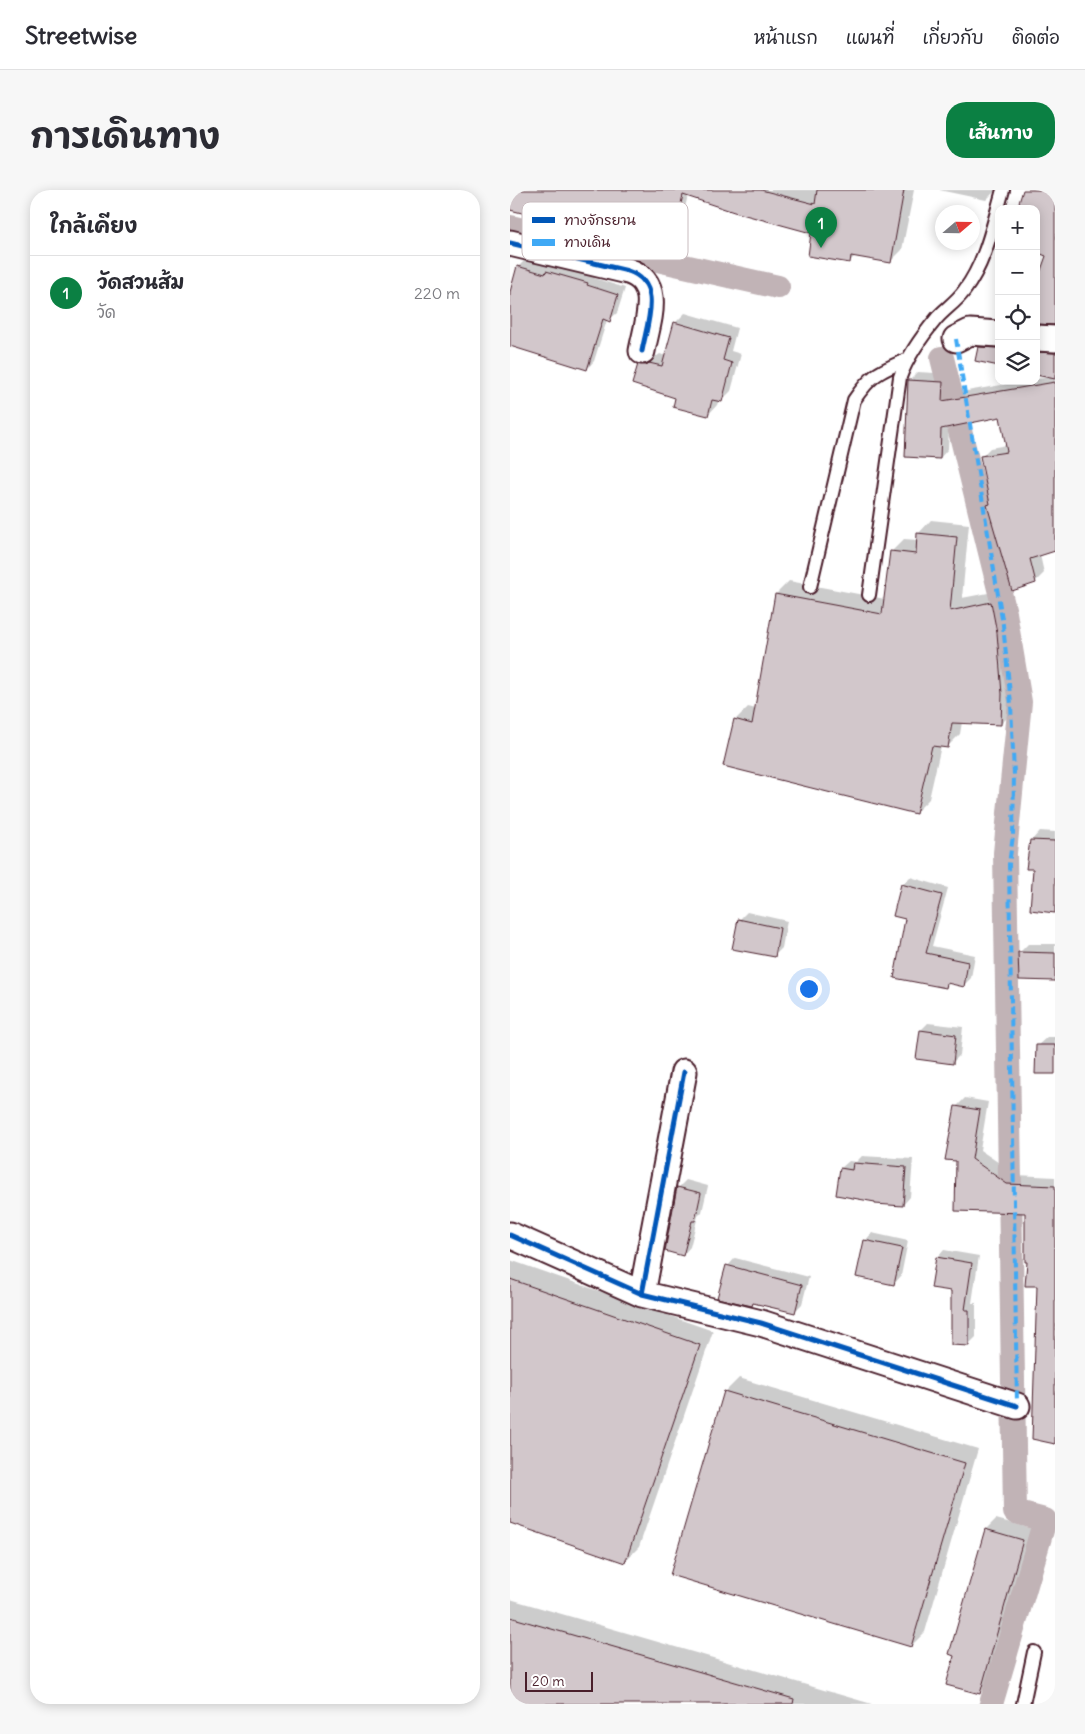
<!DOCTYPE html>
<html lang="th">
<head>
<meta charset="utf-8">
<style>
  :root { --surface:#fff; --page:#f7f7f7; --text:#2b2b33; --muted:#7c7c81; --line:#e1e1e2; --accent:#0b8043 }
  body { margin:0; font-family:Delius,"Playpen Sans Thai",sans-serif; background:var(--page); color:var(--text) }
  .controls { position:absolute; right:15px; top:15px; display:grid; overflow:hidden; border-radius:10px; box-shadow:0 2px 12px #0003 }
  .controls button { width:45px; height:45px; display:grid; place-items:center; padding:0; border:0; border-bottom:1px solid var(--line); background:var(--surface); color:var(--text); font:25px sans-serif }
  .compass { position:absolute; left:425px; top:15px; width:45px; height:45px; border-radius:50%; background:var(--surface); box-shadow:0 2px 12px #0003; rotate:70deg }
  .scale { position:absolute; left:15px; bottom:12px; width:68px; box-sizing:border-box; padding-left:5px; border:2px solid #4a1f2b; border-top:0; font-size:14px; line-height:18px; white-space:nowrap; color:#4a1f2b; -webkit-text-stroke:4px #fff; paint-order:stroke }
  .you { position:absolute; left:298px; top:798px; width:18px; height:18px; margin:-12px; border:4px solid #fff; border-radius:50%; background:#1a73e8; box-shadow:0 0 0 8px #1a73e833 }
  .badge { display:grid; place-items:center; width:32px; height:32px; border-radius:50%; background:var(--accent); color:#fff; font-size:16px; font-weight:700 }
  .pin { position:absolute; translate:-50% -41px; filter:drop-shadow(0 1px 2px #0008) }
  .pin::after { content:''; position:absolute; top:26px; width:18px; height:15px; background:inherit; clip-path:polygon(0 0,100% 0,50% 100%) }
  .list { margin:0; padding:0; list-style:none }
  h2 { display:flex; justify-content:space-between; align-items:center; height:65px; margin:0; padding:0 20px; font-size:21px }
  h2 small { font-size:16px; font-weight:400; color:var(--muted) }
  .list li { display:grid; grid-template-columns:32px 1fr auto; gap:15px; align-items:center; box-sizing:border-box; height:75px; padding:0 20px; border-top:1px solid var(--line) }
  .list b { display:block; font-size:19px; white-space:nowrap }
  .list p { margin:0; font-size:16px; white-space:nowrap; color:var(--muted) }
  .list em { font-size:16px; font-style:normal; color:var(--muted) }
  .icon { flex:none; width:28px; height:28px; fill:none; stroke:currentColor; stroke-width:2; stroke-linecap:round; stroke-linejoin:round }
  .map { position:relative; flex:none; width:545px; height:1514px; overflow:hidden; border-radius:20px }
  header { display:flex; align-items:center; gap:30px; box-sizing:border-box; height:70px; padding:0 25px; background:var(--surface); border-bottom:1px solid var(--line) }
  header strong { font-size:24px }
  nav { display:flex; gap:28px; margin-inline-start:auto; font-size:18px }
  .intro { display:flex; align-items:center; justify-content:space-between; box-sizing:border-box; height:120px; padding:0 30px }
  h1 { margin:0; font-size:35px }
  .button { padding:12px 22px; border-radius:20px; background:var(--accent); color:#fff; font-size:18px; font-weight:700 }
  main { display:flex; gap:30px; padding:0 30px }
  aside { flex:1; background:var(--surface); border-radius:20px; box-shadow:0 2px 12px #0003 }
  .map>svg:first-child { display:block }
  .shadow { fill:#0003 }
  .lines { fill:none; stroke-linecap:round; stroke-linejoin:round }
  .canal { stroke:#c1b3b6; stroke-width:24 }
  .building { fill:#d2c7cb; stroke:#4a1f2b }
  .service-casing { stroke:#4a1f2b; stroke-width:16 }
  .minor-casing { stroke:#4a1f2b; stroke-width:29 }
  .service { stroke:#fff; stroke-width:12 }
  .minor { stroke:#fff; stroke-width:25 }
  .quiet { stroke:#3fa9f5; stroke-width:4; stroke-dasharray:8 4; stroke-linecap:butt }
  .cycleway-casing { stroke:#fff; stroke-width:8 }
  .cycleway { stroke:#0057b8; stroke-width:5 }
  .key { fill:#fff; stroke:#c9bcbf; stroke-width:1 }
  .key-label { font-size:14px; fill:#4a1f2b }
</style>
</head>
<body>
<header>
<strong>Streetwise</strong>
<nav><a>หน้าแรก</a><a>แผนที่</a><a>เกี่ยวกับ</a><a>ติดต่อ</a></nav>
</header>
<div class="intro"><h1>การเดินทาง</h1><a class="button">เส้นทาง</a></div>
<main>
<aside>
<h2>ใกล้เคียง<small></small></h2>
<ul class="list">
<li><span class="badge">1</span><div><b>วัดสวนส้ม</b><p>วัด</p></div><em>220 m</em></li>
</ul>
</aside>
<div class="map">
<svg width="545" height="1514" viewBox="0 0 545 1514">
  <rect width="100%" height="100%" fill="#fff"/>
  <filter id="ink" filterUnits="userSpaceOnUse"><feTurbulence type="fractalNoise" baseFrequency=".02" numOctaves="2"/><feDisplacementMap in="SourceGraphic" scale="10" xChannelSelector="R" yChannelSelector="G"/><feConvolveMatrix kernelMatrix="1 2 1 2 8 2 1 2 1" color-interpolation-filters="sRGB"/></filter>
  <g filter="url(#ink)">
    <path class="shadow" d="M 0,0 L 404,0 L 392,60 L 380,72 L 346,65 L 340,71 L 302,42 L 178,5 L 173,26 L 165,34 L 129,25 L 127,27 L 84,16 L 76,26 L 44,19 L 36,27 L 0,19 Z
      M 429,0 L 486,0 L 476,10 Z
      M 15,70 L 42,77 L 45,74 L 84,86 L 84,88 L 115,98 L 107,123 L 99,130 L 97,130 L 84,171 L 77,179 L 0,155 L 0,101 L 2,99 L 8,77 Z
      M 175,123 L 227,138 L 221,161 L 231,164 L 221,201 L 211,211 L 209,210 L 207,215 L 198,225 L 167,207 L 129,175 L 139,165 L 147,166 L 150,164 L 156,166 L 165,133 Z
      M 477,149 L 489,150 L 489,175 L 469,158 Z
      M 526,152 L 545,155 L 545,360 L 530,365 L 534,383 L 526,391 L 503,399 L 479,315 L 481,312 L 471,267 L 480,258 L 497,255 L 491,226 L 439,237 L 438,259 L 430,268 L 399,191 L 408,182 L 441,184 L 440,204 L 514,191 L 526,191 L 526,189 L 541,187 L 526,183 Z
      M 421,330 L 459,334 L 452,408 L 494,400 L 500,429 L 505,490 L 504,521 L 491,534 L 452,532 L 450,544 L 437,557 L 431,556 L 419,609 L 406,622 L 225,530 L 238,517 L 246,519 L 266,404 L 279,391 L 375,409 L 381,362 L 394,349 L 408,350 L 408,344 Z
      M 530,641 L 545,642 L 545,722 L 525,678 L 521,651 Z
      M 400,687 L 438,698 L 422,756 L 465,765 L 461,788 L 454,795 L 440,793 L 436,797 L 385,787 L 396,728 L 392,695 Z
      M 237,722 L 277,731 L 272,758 L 264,766 L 229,730 Z
      M 518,754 L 545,754 L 545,790 L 509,763 Z
      M 418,833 L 453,837 L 450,865 L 442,873 L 411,840 Z
      M 537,847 L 545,847 L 545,883 L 527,856 Z
      M 455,908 L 478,912 L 470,960 L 507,985 L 545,987 L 545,1252 L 528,1095 L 519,1071 L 516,1022 L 446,1020 L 446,917 Z
      M 352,966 L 403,969 L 400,1007 L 393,1015 L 331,978 L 339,971 L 346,972 Z
      M 176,990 L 198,996 L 192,1022 L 188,1026 L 180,1057 L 173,1065 L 168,998 Z
      M 362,1043 L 398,1051 L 391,1086 L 384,1094 L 355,1051 Z
      M 434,1060 L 469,1066 L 462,1113 L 466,1113 L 466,1147 L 458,1155 L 443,1100 L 427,1068 Z
      M 225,1068 L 299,1087 L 292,1114 L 285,1121 L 245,1112 L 242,1115 L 218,1076 Z
      M 0,1070 L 203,1141 L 129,1357 L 115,1371 L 0,1331 Z
      M 229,1188 L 468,1259 L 415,1442 L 401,1456 L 215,1202 Z
      M 486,1329 L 523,1339 L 481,1492 L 470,1502 L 476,1339 Z
      M 0,1409 L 362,1514 L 0,1514 Z"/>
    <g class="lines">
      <path class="canal" d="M 0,37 L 268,97
        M 432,168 L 495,423 L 510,512 L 495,663 L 505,1322 L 535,1330 L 481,1514"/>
    </g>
    <path class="building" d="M 0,0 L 251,0 L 305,14 L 307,0 L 394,0 L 381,73 L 341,66 L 340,73 L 298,66 L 301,43 L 224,22 L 173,5 L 166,35 L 128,26 L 127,29 L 79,16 L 77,27 L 39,19 L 36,29 L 0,20 Z
      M 513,0 L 545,0 L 545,135 L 526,134 L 526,94 L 536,66 L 526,62 L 526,19 L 507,19 Z
      M 7,76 L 35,84 L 36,81 L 78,93 L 77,95 L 108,105 L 100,132 L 93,129 L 77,180 L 0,156 L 0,102 Z
      M 164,132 L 219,148 L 213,170 L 222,173 L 212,212 L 202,210 L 198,226 L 163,217 L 165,208 L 122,194 L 128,174 L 136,175 L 139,173 L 152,176 Z
      M 468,157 L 489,158 L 489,176 L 465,171 Z
      M 526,162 L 545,163 L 545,189 L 526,185 Z
      M 398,190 L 433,192 L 432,211 L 545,192 L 545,361 L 520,369 L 526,393 L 502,401 L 477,315 L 480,314 L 470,266 L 497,262 L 490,227 L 431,239 L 430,269 L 395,267 Z
      M 407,343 L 447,347 L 440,421 L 481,412 L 487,443 L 492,504 L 491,535 L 442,533 L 438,558 L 422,556 L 406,624 L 213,576 L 224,529 L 242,534 L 265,404 L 372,424 L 380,361 L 406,364 Z
      M 520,650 L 545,651 L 545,723 L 520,720 L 523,679 L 516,679 Z
      M 391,694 L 432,705 L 416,763 L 458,772 L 454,797 L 437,793 L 436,798 L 384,788 L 395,729 L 383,726 Z
      M 228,729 L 270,738 L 265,767 L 222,759 Z
      M 508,762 L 545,763 L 545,791 L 509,790 Z
      M 410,840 L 446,845 L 443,874 L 406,869 Z
      M 526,855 L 545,855 L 545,884 L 525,884 Z
      M 445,916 L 470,920 L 462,969 L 497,994 L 545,996 L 545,1254 L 522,1249 L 527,1096 L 515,1096 L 517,1072 L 515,1072 L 515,1023 L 445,1021 L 446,971 L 435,970 Z
      M 343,973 L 396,977 L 393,1016 L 365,1014 L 365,1012 L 326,1005 L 330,978 L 342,980 Z
      M 167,997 L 191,1003 L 185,1031 L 182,1031 L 173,1066 L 155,1061 Z
      M 354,1050 L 392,1058 L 384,1095 L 346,1087 Z
      M 426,1067 L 462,1073 L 455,1120 L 459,1120 L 459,1156 L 441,1155 L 441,1101 L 421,1098 Z
      M 216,1075 L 292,1095 L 285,1123 L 243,1113 L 242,1116 L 207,1108 Z
      M 0,1089 L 190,1155 L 115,1373 L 0,1333 Z
      M 214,1201 L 455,1273 L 401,1457 L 160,1385 Z
      M 475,1339 L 513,1350 L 470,1504 L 436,1495 L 444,1466 L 439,1464 Z
      M 0,1427 L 284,1509 L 283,1514 L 0,1514 Z"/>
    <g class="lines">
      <g class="service-casing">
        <path id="service" d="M 300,397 L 344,210 C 361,185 368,182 396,170
          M 359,405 L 390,187 C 398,165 412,146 427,128 C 435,119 447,111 454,101 C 476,72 483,34 493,0
          M 513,1514 L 524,1462"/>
      </g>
      <g class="minor-casing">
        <path id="minor" d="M 0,53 L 118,81 C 154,93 137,133 132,161
          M 526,148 L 545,149
          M 446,149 L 460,142 L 489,144
          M 0,1045 L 132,1104 L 251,1133 L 507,1216
          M 132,1104 L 174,882"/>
      </g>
      <use href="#service" class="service"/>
      <use href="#minor" class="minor"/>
      <path class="quiet" d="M 446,149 L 493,435 L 501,514 L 504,585 L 503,646 L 499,674 L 507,1216"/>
      <g class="cycleway-casing">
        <path id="cycleway" d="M 0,53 L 118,81 C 154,93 137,133 132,161
          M 0,1045 L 132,1104 L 251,1133 L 507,1216
          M 132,1104 L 174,882"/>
      </g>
      <use href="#cycleway" class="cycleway"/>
    </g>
  </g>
  <rect x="12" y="12" width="166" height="58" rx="8" class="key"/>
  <rect x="22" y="27" width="23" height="6" fill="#0057b8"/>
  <rect x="22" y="49" width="23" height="7" fill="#3fa9f5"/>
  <g class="key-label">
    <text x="54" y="35">ทางจักรยาน</text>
    <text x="54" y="57">ทางเดิน</text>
  </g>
</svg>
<div class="controls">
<button>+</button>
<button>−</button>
<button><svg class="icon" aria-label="locate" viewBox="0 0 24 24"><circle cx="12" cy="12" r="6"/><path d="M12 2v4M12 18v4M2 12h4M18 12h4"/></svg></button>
<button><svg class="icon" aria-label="layers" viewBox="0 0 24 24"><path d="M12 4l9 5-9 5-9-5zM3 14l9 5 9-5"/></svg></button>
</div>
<svg class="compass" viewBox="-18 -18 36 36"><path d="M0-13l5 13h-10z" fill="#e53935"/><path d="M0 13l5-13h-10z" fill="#7c7c81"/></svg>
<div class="scale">20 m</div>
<div class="you"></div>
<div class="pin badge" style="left:311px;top:58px">1</div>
</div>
</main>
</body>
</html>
